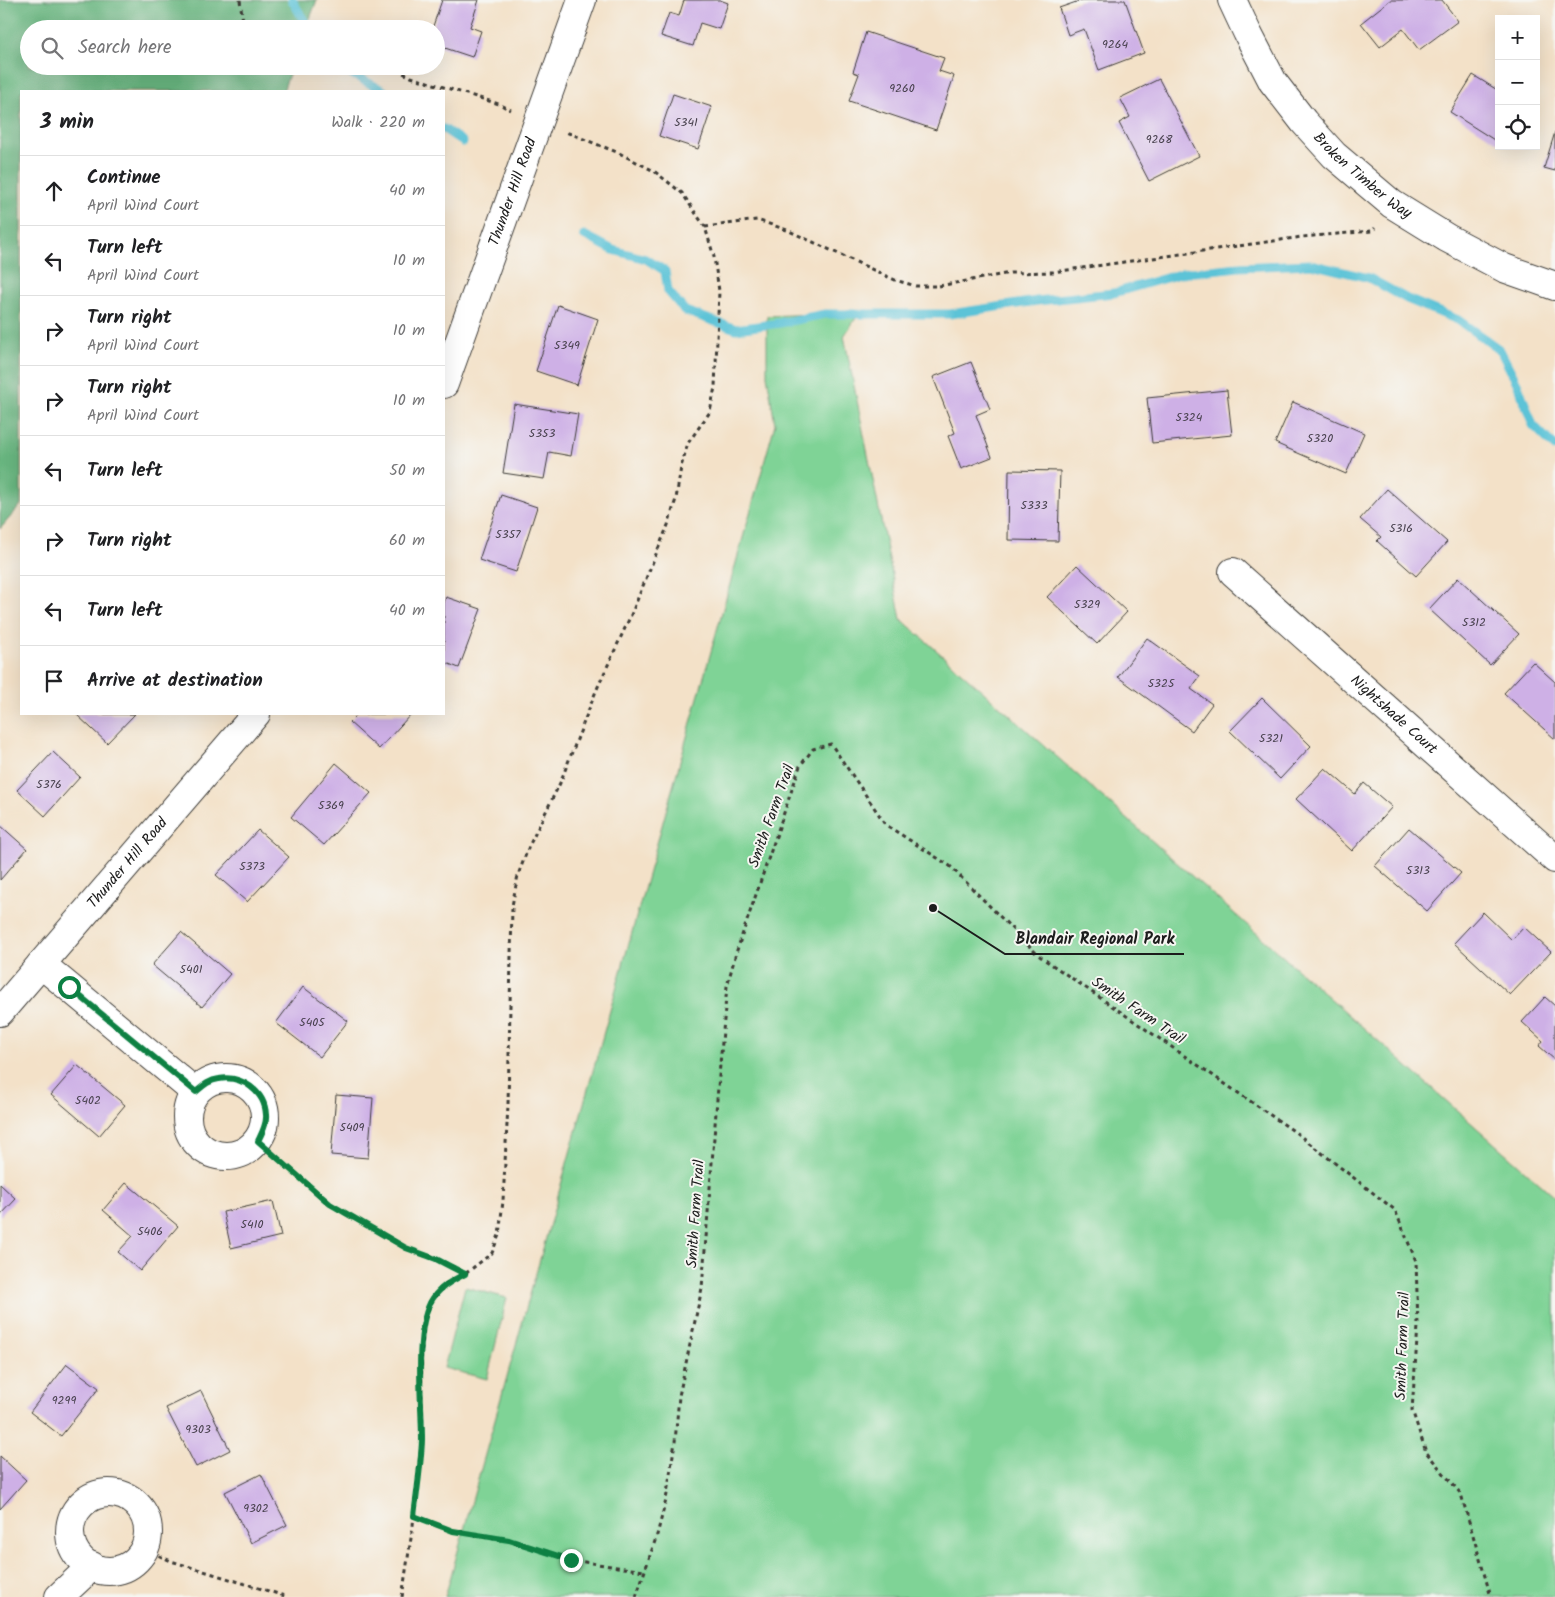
<!DOCTYPE html>
<html lang="en">
<head>
<meta charset="utf-8">
<style>
  :root { --surface:#fff; --page:#f6f6f6; --text:#202124; --muted:#757577; --line:#e0e0e0 }
  body { margin:0; font-family:Kalam,sans-serif; background:var(--page); color:var(--text) }
  .controls { position:absolute; right:15px; top:15px; display:grid; overflow:hidden; border-radius:0px; box-shadow:0 5px 20px #0002 }
  .controls button { width:45px; height:45px; display:grid; place-items:center; padding:0; border:0; border-bottom:1px solid var(--line); background:var(--surface); color:var(--text); font:25px sans-serif }
  .stop { position:absolute; width:15px; height:15px; margin:-11px; border:4px solid #0b8043; border-radius:50%; background:#fff }
  .stop.end { background:#0b8043; border-color:#fff; box-shadow:0 1px 5px #0008 }
  .list { margin:0; padding:0; list-style:none }
  h2 { display:flex; justify-content:space-between; align-items:center; height:65px; margin:0; padding:0 20px; font-size:21px }
  h2 small { font-size:16px; font-weight:400; color:var(--muted) }
  .list li { display:grid; grid-template-columns:32px 1fr auto; gap:15px; align-items:center; box-sizing:border-box; height:70px; padding:0 20px; border-top:1px solid var(--line) }
  .list b { display:block; font-size:19px; white-space:nowrap }
  .list p { margin:0; font-size:16px; white-space:nowrap; color:var(--muted) }
  .list em { font-size:16px; font-style:normal; color:var(--muted) }
  .icon { flex:none; width:28px; height:28px; fill:none; stroke:currentColor; stroke-width:2; stroke-linecap:round; stroke-linejoin:round }
  .map { position:relative; flex:none; width:1555px; height:1597px; overflow:hidden }
  .search { position:absolute; background:var(--surface); box-shadow:0 5px 20px #0002; left:20px; top:20px; width:425px; height:55px; display:flex; align-items:center; gap:12px; box-sizing:border-box; padding:0 18px; border-radius:28px; color:var(--muted); font-size:19px }
  .panel { position:absolute; background:var(--surface); box-shadow:0 5px 20px #0002; left:20px; top:90px; width:425px; height:625px; border-radius:0px }
  .map>svg:first-child { display:block }
  .green { fill:#7fd396; stroke:#4e7859 }
  .forest { fill:#67b57f; stroke:#42684e }
  .lines { fill:none; stroke-linecap:round; stroke-linejoin:round }
  .stream { stroke:#5bc3d7; stroke-width:9 }
  .building { fill:#ceb0e6 }
  .minor-casing { stroke:#3c3a36; stroke-width:30 }
  .tertiary-casing { stroke:#3c3a36; stroke-width:30 }
  .path { stroke:#3c3a36; stroke-width:3; stroke-dasharray:4 4; stroke-linecap:butt }
  .minor { stroke:#fff; stroke-width:28 }
  .tertiary { stroke:#fff; stroke-width:28 }
  .route { stroke:#0b8043; stroke-width:6 }
  .labels { text-anchor:middle; dominant-baseline:central; stroke-width:4; stroke-linejoin:round; paint-order:stroke }
  .number-label { font-size:12px; fill:#48414e }
  .street-label { font-size:15px; fill:#1c1c1c; stroke:#f6f6f2 }
  .leader { fill:none; stroke:#1c1c1c; stroke-width:2 }
  .callout-dot { fill:#1c1c1c; stroke:#f6f6f2; stroke-width:2 }
  .callout-label { font-size:16px; text-anchor:middle; font-weight:bold; fill:#1c1c1c; stroke:#f6f6f2; stroke-width:4; stroke-linejoin:round; paint-order:stroke }
</style>
</head>
<body>
<div class="map">
<svg width="1555" height="1597" viewBox="0 0 1555 1597">
  <rect width="100%" height="100%" fill="#f6f6f2"/>
  <filter id="ink" filterUnits="userSpaceOnUse"><feTurbulence type="fractalNoise" baseFrequency=".02" numOctaves="2"/><feDisplacementMap in="SourceGraphic" scale="10" xChannelSelector="R" yChannelSelector="G"/><feConvolveMatrix kernelMatrix="1 2 1 2 8 2 1 2 1" color-interpolation-filters="sRGB"/></filter>
  <filter id="wash" filterUnits="userSpaceOnUse"><feTurbulence type="fractalNoise" baseFrequency=".0096" numOctaves="4" result="noise"/><feDisplacementMap in="SourceGraphic" scale="20" xChannelSelector="R" yChannelSelector="G"/><feGaussianBlur stdDeviation="1.12" result="paint"/><feColorMatrix in="noise" values="0 0 0 0 0 0 0 0 0 0 0 0 0 0 0 0 0 1.4 0 .05"/><feComposite in="paint" operator="in"/></filter>
  <g filter="url(#wash)">
    <rect width="100%" height="100%" fill="#f3e1c8"/>
    <path class="green" d="M 860,312 L 844,336 L 901,619 L 1555,1197 L 1555,1597 L 445,1597 L 775,424 L 767,375 L 767,316 Z
      M 465,1287 L 507,1298 L 487,1379 L 444,1368 Z"/>
    <path class="forest" d="M 0,0 L 317,0 L 306,29 L 29,29 L 29,66 L 292,66 L 283,91 L 21,91 L 21,505 L 0,529 Z"/>
    <g class="lines">
      <path class="stream" d="M 292,0 L 309,29
        M 344,66 L 350,73 L 384,91
        M 444,129 L 463,142
        M 584,235 L 613,250 L 646,259 L 665,271 L 668,291 L 685,311 L 736,329 L 780,323 L 825,314 L 950,314 L 1037,301 L 1114,293 L 1183,273 L 1238,267 L 1311,264 L 1369,278 L 1407,299 L 1458,320 L 1500,350 L 1518,385 L 1533,425 L 1555,447"/>
    </g>
    <g id="blocks">
      <path class="building" d="M 442,0 L 479,0 L 470,27 L 481,31 L 472,57 L 436,45 L 436,29 L 432,29 Z
        M 684,0 L 720,0 L 728,3 L 719,29 L 700,23 L 693,46 L 661,36 L 669,13 L 679,16 Z
        M 1082,0 L 1125,0 L 1144,53 L 1099,70 L 1084,29 L 1068,35 L 1059,8 Z
        M 1390,0 L 1442,0 L 1458,21 L 1419,50 L 1403,29 L 1380,47 L 1361,23 Z
        M 866,32 L 944,58 L 939,71 L 954,76 L 936,130 L 849,101 L 859,74 L 853,72 Z
        M 1473,75 L 1499,91 L 1499,143 L 1450,112 Z
        M 1159,79 L 1199,156 L 1149,181 L 1119,123 L 1130,117 L 1120,98 Z
        M 673,94 L 712,107 L 698,149 L 659,136 Z
        M 1555,132 L 1555,171 L 1544,168 Z
        M 558,305 L 598,319 L 577,385 L 536,371 Z
        M 971,362 L 990,409 L 976,415 L 992,457 L 961,469 L 948,436 L 955,433 L 933,377 Z
        M 1227,390 L 1232,435 L 1152,443 L 1147,398 Z
        M 1293,402 L 1364,433 L 1346,474 L 1275,443 Z
        M 514,404 L 578,414 L 571,456 L 549,452 L 544,479 L 503,473 Z
        M 1009,470 L 1060,471 L 1058,541 L 1008,540 Z
        M 1387,489 L 1447,542 L 1416,576 L 1377,541 L 1381,537 L 1360,519 Z
        M 501,495 L 537,507 L 516,572 L 479,560 Z
        M 1077,565 L 1127,612 L 1097,644 L 1047,597 Z
        M 1458,578 L 1519,634 L 1490,665 L 1429,609 Z
        M 446,597 L 481,609 L 459,668 L 444,662 L 444,603 Z
        M 1147,638 L 1200,676 L 1191,689 L 1212,704 L 1192,731 L 1118,677 Z
        M 1533,662 L 1555,682 L 1555,739 L 1504,693 Z
        M 1262,698 L 1311,746 L 1280,779 L 1230,731 Z
        M 76,714 L 135,714 L 107,743 Z
        M 357,714 L 411,714 L 379,749 L 349,722 Z
        M 53,752 L 80,777 L 45,816 L 17,790 Z
        M 336,763 L 371,793 L 324,845 L 291,817 Z
        M 1325,768 L 1355,794 L 1364,783 L 1392,807 L 1352,851 L 1296,799 Z
        M 0,825 L 27,849 L 0,880 Z
        M 1409,828 L 1461,873 L 1427,911 L 1375,866 Z
        M 258,830 L 289,857 L 247,902 L 216,875 Z
        M 1483,912 L 1512,940 L 1524,927 L 1551,952 L 1510,995 L 1454,943 Z
        M 181,932 L 230,974 L 202,1007 L 152,965 Z
        M 303,987 L 348,1021 L 320,1057 L 276,1023 Z
        M 1545,997 L 1555,1006 L 1555,1060 L 1539,1046 L 1543,1041 L 1522,1022 Z
        M 77,1065 L 125,1105 L 99,1136 L 51,1095 Z
        M 336,1095 L 373,1098 L 368,1158 L 331,1155 Z
        M 126,1183 L 178,1226 L 140,1271 L 118,1252 L 133,1236 L 103,1210 Z
        M 0,1184 L 16,1199 L 0,1216 Z
        M 273,1201 L 281,1236 L 231,1248 L 223,1212 Z
        M 67,1364 L 99,1388 L 61,1436 L 30,1412 Z
        M 201,1391 L 230,1450 L 196,1467 L 166,1408 Z
        M 0,1456 L 26,1480 L 0,1509 Z
        M 261,1474 L 287,1525 L 251,1543 L 225,1492 Z"/>
    </g>
  </g>
  <g filter="url(#ink)">
    <use href="#blocks" fill-opacity="0" stroke="#3c3a36" stroke-width="1"/>
    <g class="lines">
      <g class="minor-casing">
        <g id="minor">
          <path id="s1" d="M 1232,0 L 1247,32 L 1273,82 L 1304,122 L 1334,155 L 1392,204 L 1447,238 L 1504,268 L 1555,286"/>
          <path id="s2" d="M 1233,572 L 1555,859"/>
          <path d="M 41,964 L 195,1092"/>
          <circle cx="226" cy="1117" r="39"/>
          <circle cx="109" cy="1532" r="39"/>
          <path d="M 59,1597 L 92,1566"/>
        </g>
      </g>
      <g class="tertiary-casing">
        <g id="tertiary">
          <path id="s3" d="M 444,384 L 582,0"/>
          <path id="s4" d="M 0,1012 L 256,714"/>
        </g>
      </g>
      <path class="path" d="M 240,0 L 244,29
        M 389,66 L 411,77 L 499,104 L 511,110
        M 705,227 L 757,220 L 787,230 L 895,280 L 916,286 L 939,286 L 1010,273 L 1053,272 L 1302,237 L 1372,231 L 1375,228
        M 258,1141 L 330,1204 L 406,1248 L 436,1259 L 464,1273
        M 414,1516 L 453,1531 L 509,1540 L 571,1560 L 644,1571
        M 144,1549 L 171,1561 L 288,1597
        M 402,1597 L 413,1525 L 422,1442 L 421,1355 L 424,1321 L 431,1301 L 445,1284 L 465,1274 L 492,1253 L 499,1235 L 503,1201 L 508,1105 L 512,906 L 518,875 L 529,846 L 560,783 L 596,691 L 631,615 L 668,525 L 676,499 L 681,467 L 688,443 L 710,412 L 715,387 L 719,291 L 714,257 L 705,227 L 682,193 L 654,171 L 619,153 L 566,132
        M 636,1597 L 657,1535 L 666,1500 L 675,1442 L 679,1396 L 702,1288 L 718,1087 L 727,986 L 736,953 L 800,766 L 813,749 L 831,744 L 886,825 L 950,866 L 1038,955 L 1295,1132 L 1395,1210 L 1416,1261 L 1418,1326 L 1412,1410 L 1426,1452 L 1461,1494 L 1491,1597"/>
      <use href="#minor" class="minor"/>
      <use href="#tertiary" class="tertiary"/>
    </g>
  </g>
  <g class="lines" filter="url(#ink)">
    <path class="route" d="M 69,987 L 196,1092 C 203,1086 209,1080 219,1079 C 241,1075 265,1091 266,1115 C 267,1124 262,1133 258,1141 L 330,1204 L 406,1248 L 436,1259 L 465,1274 C 451,1281 438,1288 430,1303 C 414,1335 422,1402 422,1440 C 421,1465 417,1491 414,1516 L 453,1531 L 509,1540 L 571,1560"/>
  </g>
  <g class="labels">
    <g class="number-label">
      <text x="1115" y="44">9264</text>
      <text x="902" y="88">9260</text>
      <text x="686" y="122">5341</text>
      <text x="1159" y="139">9268</text>
      <text x="567" y="345">5349</text>
      <text x="1189" y="417">5324</text>
      <text x="542" y="433">5353</text>
      <text x="1320" y="438">5320</text>
      <text x="1034" y="505">5333</text>
      <text x="1401" y="528">5316</text>
      <text x="508" y="534">5357</text>
      <text x="1087" y="604">5329</text>
      <text x="1474" y="622">5312</text>
      <text x="1161" y="683">5325</text>
      <text x="1271" y="738">5321</text>
      <text x="49" y="784">5376</text>
      <text x="331" y="805">5369</text>
      <text x="252" y="866">5373</text>
      <text x="1418" y="870">5313</text>
      <text x="191" y="969">5401</text>
      <text x="312" y="1022">5405</text>
      <text x="88" y="1100">5402</text>
      <text x="352" y="1127">5409</text>
      <text x="252" y="1224">5410</text>
      <text x="150" y="1231">5406</text>
      <text x="64" y="1400">9299</text>
      <text x="198" y="1429">9303</text>
      <text x="256" y="1508">9302</text>
    </g>
    <g class="street-label">
      <text stroke="none"><textPath href="#s1" startOffset="222">Broken Timber Way</textPath></text>
      <text stroke="none"><textPath href="#s3" startOffset="204">Thunder Hill Road</textPath></text>
      <text stroke="none"><textPath href="#s2" startOffset="215">Nightshade Court</textPath></text>
      <text transform="translate(772 816) rotate(-70)">Smith Farm Trail</text>
      <text stroke="none"><textPath href="#s4" startOffset="196">Thunder Hill Road</textPath></text>
      <text transform="translate(1138 1011) rotate(34)">Smith Farm Trail</text>
      <text transform="translate(696 1214) rotate(-86)">Smith Farm Trail</text>
      <text transform="translate(1403 1346) rotate(-88)">Smith Farm Trail</text>
    </g>
  </g>
  <path class="leader" d="M933 908L1005 954H1184"/>
  <circle class="callout-dot" cx="933" cy="908" r="5"/>
  <g class="callout-label">
    <text x="1095" y="944">Blandair Regional Park</text>
  </g>
</svg>
<div class="controls">
<button>+</button>
<button>−</button>
<button><svg class="icon" aria-label="locate" viewBox="0 0 24 24"><circle cx="12" cy="12" r="6"/><path d="M12 2v4M12 18v4M2 12h4M18 12h4"/></svg></button>
</div>
<div class="stop" style="left:69px;top:987px"></div>
<div class="stop end" style="left:571px;top:1560px"></div>
<div class="search"><svg class="icon" aria-label="search" viewBox="0 0 24 24"><circle cx="10" cy="10" r="6"/><path d="M15 15l6 6"/></svg>Search here</div>
<section class="panel">
<h2>3 min<small>Walk · 220 m</small></h2>
<ul class="list">
<li><svg class="icon" aria-label="ahead" viewBox="0 0 24 24"><path d="M12 20V5M6 11l6-6 6 6"/></svg><div><b>Continue</b><p>April Wind Court</p></div><em>40 m</em></li>
<li><svg class="icon" aria-label="left" viewBox="0 0 24 24"><path d="M17 20v-9H6M10 6l-5 5 5 5"/></svg><div><b>Turn left</b><p>April Wind Court</p></div><em>10 m</em></li>
<li><svg class="icon" aria-label="right" viewBox="0 0 24 24"><path d="M7 20v-9h11M14 6l5 5-5 5"/></svg><div><b>Turn right</b><p>April Wind Court</p></div><em>10 m</em></li>
<li><svg class="icon" aria-label="right" viewBox="0 0 24 24"><path d="M7 20v-9h11M14 6l5 5-5 5"/></svg><div><b>Turn right</b><p>April Wind Court</p></div><em>10 m</em></li>
<li><svg class="icon" aria-label="left" viewBox="0 0 24 24"><path d="M17 20v-9H6M10 6l-5 5 5 5"/></svg><div><b>Turn left</b></div><em>50 m</em></li>
<li><svg class="icon" aria-label="right" viewBox="0 0 24 24"><path d="M7 20v-9h11M14 6l5 5-5 5"/></svg><div><b>Turn right</b></div><em>60 m</em></li>
<li><svg class="icon" aria-label="left" viewBox="0 0 24 24"><path d="M17 20v-9H6M10 6l-5 5 5 5"/></svg><div><b>Turn left</b></div><em>40 m</em></li>
<li><svg class="icon" aria-label="arrive" viewBox="0 0 24 24"><path d="M6 21V4h12l-3 4 3 4H6"/></svg><div><b>Arrive at destination</b></div></li>
</ul>
</section>
</div>
</body>
</html>
